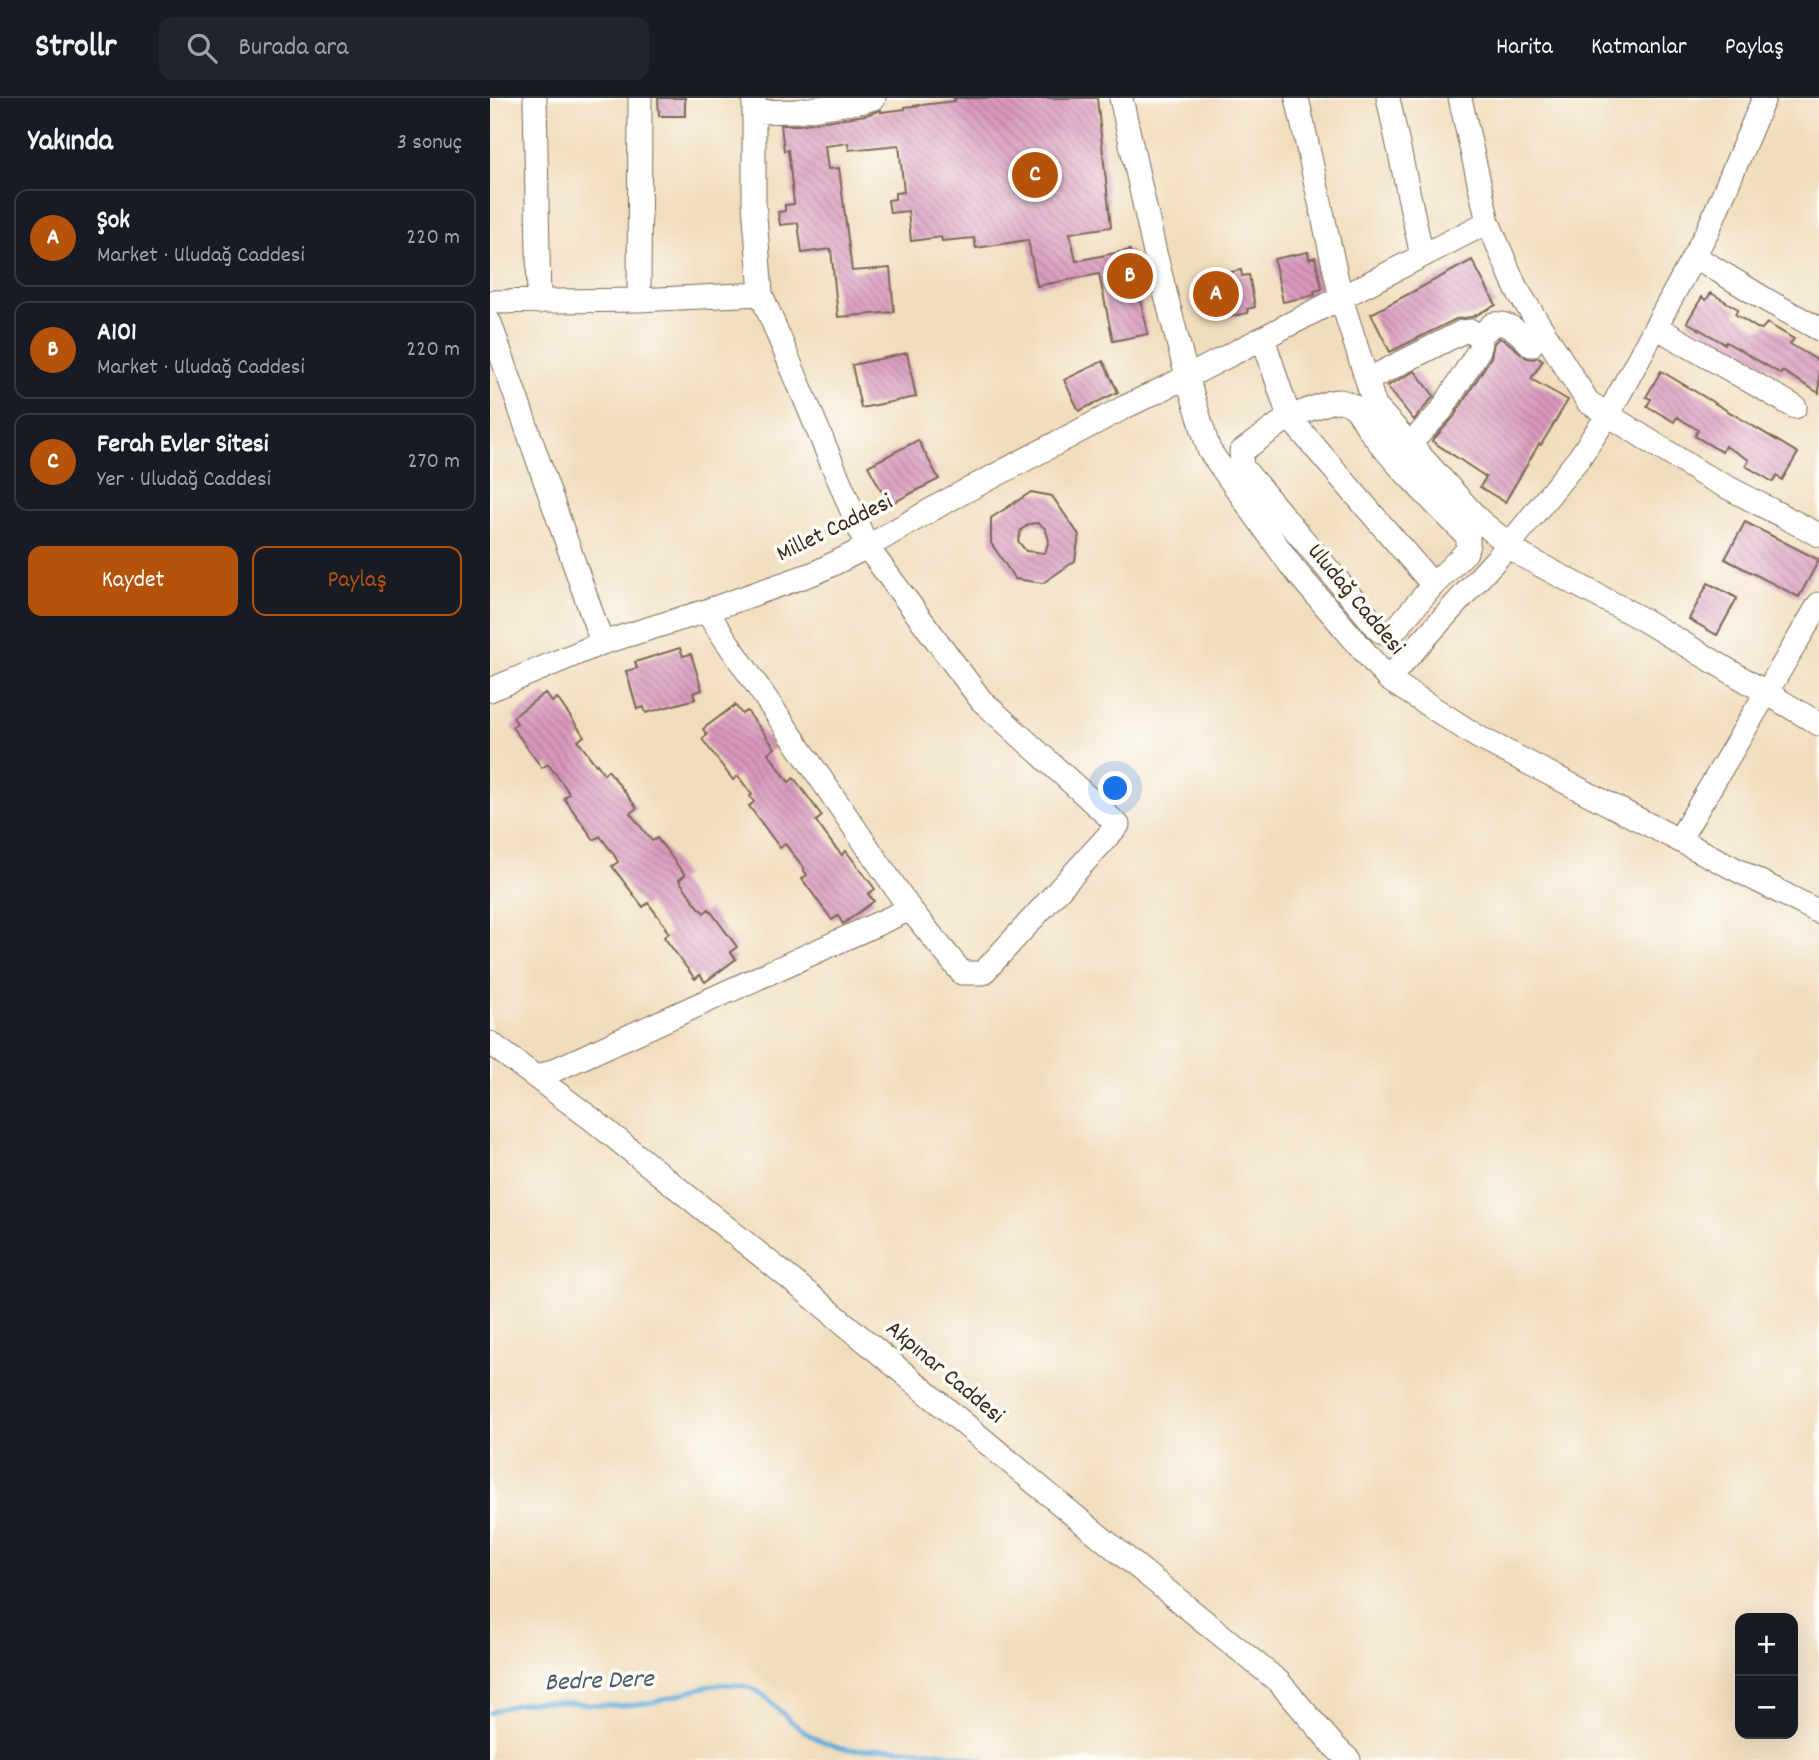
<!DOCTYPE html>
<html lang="tr">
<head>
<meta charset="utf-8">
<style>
  :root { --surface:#171b24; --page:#20242c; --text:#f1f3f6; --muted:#9ea1a6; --line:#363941; --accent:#b45309 }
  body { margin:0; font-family:Dekko,sans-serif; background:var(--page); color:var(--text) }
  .controls { position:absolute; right:21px; bottom:21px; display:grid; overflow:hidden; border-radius:14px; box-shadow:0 7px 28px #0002 }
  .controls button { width:63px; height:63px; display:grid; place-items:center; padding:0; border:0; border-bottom:2px solid var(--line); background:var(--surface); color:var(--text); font:35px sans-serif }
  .you { position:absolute; left:626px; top:691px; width:24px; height:24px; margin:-18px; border:5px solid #fff; border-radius:50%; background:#1a73e8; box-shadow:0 0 0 10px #1a73e833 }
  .badge { display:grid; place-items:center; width:46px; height:46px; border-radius:50%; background:var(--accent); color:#fff; font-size:23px; font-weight:700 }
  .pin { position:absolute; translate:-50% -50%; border:4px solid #fff; box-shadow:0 2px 7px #0006 }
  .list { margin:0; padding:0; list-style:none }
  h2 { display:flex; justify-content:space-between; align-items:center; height:91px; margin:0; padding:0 28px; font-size:30px }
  h2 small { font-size:23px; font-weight:400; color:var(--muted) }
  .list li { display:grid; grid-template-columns:46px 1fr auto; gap:21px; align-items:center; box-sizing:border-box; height:98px; margin:0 14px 14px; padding:0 14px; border:2px solid var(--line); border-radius:14px }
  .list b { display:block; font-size:26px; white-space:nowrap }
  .list p { margin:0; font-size:23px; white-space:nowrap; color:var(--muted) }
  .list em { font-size:23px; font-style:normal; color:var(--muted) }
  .actions { display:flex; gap:14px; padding:21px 28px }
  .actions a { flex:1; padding:16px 0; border:2px solid var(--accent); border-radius:14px; text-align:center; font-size:24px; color:var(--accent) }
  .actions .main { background:var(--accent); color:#fff }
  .icon { flex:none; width:38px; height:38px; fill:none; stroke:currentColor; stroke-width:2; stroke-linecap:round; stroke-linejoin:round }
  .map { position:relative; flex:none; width:1329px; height:1662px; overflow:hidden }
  header { display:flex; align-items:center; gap:42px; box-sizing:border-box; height:98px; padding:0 35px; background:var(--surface); border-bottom:2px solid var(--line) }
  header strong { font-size:33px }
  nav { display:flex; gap:38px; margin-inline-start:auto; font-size:24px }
  .search { width:490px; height:63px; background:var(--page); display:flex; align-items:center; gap:18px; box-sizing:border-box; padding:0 24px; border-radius:14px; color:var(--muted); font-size:26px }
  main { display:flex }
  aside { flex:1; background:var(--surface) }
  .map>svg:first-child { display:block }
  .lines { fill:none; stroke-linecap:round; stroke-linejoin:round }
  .stream { stroke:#64addb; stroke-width:4.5 }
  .building { fill:url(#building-back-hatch); fill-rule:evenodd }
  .minor-casing { stroke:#7b6956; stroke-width:25 }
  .minor { stroke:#fff; stroke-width:23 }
  .labels { text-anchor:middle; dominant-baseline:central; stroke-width:7; stroke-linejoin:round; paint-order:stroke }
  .street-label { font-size:24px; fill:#3b2a1e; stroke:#fdfcf7 }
  .water-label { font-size:26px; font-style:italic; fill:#4b5e6a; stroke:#fdfcf7 }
</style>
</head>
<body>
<header>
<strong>Strollr</strong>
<div class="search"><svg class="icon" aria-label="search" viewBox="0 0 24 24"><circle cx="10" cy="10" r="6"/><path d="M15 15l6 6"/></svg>Burada ara</div>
<nav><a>Harita</a><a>Katmanlar</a><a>Paylaş</a></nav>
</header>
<main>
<aside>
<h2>Yakında<small>3 sonuç</small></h2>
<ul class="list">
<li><span class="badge">A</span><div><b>Şok</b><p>Market · Uludağ Caddesi</p></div><em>220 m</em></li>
<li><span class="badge">B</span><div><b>A101</b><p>Market · Uludağ Caddesi</p></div><em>220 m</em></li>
<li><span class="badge">C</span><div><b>Ferah Evler Sitesi</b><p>Yer · Uludağ Caddesi</p></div><em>270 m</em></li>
</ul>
<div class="actions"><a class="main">Kaydet</a><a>Paylaş</a></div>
</aside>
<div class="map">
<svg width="1329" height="1662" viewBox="0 0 1329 1662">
  <defs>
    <pattern id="building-back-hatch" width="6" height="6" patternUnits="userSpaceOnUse" patternTransform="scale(1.75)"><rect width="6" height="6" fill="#d999bd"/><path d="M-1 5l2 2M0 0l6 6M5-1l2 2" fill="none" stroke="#b17d99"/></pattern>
  </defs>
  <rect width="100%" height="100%" fill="#fdfcf7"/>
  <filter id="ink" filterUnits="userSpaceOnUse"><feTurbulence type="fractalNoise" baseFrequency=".0143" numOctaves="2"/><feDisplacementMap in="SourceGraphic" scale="14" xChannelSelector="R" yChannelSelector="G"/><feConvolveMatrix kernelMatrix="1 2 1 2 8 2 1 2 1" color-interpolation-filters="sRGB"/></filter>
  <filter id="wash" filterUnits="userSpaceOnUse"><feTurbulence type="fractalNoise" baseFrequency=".00686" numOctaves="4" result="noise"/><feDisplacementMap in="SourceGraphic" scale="28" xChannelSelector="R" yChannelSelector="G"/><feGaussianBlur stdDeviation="1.57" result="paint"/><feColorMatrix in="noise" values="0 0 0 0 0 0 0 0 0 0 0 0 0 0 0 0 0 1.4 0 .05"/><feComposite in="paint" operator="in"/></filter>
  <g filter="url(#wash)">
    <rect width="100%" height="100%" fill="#f1ddbd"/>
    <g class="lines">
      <path class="stream" d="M 0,1615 C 51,1590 105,1615 158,1605 C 191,1599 223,1579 257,1589 C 272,1593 280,1603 291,1614 C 307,1630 328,1644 350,1650 C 367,1654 385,1650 403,1650 C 433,1651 463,1655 493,1662"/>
    </g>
    <g id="blocks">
      <path class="building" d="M 168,0 L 195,0 L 195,18 L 169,18 Z
        M 464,0 L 607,0 L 621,129 L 580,135 L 586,163 L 640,152 L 658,236 L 623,243 L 609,176 L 547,188 L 538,142 L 486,150 L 484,140 L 452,143 L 451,139 L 421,143 L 418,113 L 400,115 L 398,102 L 405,101 L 405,95 L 414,94 L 409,47 L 359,52 L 358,45 L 335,48 L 338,71 L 349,70 L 362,173 L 400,170 L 404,214 L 348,219 L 341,151 L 312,155 L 308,125 L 290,127 L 288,114 L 295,113 L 295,107 L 304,106 L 299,60 L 298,52 L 294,53 L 291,27 L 308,27 L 376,17 L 391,12 L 391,14 L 415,11 L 415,9 L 465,3 Z
        M 818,154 L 819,161 L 825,159 L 832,191 L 824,193 L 825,197 L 793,204 L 784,161 Z
        M 982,162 L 1006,207 L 982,219 L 966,221 L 900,254 L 881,216 Z
        M 751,172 L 752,178 L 759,177 L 765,209 L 757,211 L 758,215 L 727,221 L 717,179 Z
        M 1221,195 L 1248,211 L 1245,216 L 1267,230 L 1272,231 L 1277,225 L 1304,241 L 1300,246 L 1329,263 L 1329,295 L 1292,273 L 1291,276 L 1236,244 L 1235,246 L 1197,224 L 1212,199 L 1216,202 Z
        M 1009,240 L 1016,243 L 1037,260 L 1044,261 L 1048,259 L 1053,262 L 1041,281 L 1078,302 L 1051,347 L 1049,346 L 1015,404 L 990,389 L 996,379 L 942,343 L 963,320 L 1001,259 L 1004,245 Z
        M 417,255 L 426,299 L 371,310 L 362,267 Z
        M 613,263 L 628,294 L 589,313 L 574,282 Z
        M 925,273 L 944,298 L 924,322 L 897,288 Z
        M 1171,273 L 1308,355 L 1292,382 L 1287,378 L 1283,384 L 1256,368 L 1259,362 L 1235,348 L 1232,354 L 1205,338 L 1208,332 L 1187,319 L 1184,324 L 1157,308 L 1161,301 L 1156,299 Z
        M 428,342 L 449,381 L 399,407 L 378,368 Z
        M 541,394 L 562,398 L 589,437 L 585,463 L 553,485 L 525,481 L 501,445 L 501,420 ZM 548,425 L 555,430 L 559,442 L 555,455 L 536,453 L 528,443 L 531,432 L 539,426 Z
        M 1255,424 L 1329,462 L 1309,499 L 1235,461 Z
        M 1218,485 L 1247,500 L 1227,537 L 1199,521 Z
        M 190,550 L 193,558 L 201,556 L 212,592 L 203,595 L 205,601 L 156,615 L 154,609 L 147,611 L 136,573 L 147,570 L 145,564 Z
        M 55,595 L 62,604 L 67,600 L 94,638 L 88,643 L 106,667 L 107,666 L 114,676 L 118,672 L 147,710 L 140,715 L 162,743 L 167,740 L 195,777 L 189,782 L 206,806 L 214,815 L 219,811 L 247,849 L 240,854 L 246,861 L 215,884 L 210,877 L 205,881 L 174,839 L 179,835 L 175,830 L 176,829 L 158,805 L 153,809 L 122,768 L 128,764 L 124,757 L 110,738 L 104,742 L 74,700 L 79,696 L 76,690 L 58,666 L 52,670 L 22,629 L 27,625 L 23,619 Z
        M 245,607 L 252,616 L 257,613 L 285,650 L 278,655 L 299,684 L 304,680 L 332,718 L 326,723 L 344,748 L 352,757 L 356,753 L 385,791 L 378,796 L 384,803 L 353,826 L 348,818 L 342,822 L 312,781 L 317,777 L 313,771 L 314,770 L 295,746 L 290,750 L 259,708 L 264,704 L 260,698 L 262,697 L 248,678 L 243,682 L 212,641 L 217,637 L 213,631 Z"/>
    </g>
  </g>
  <g filter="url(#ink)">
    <use href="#blocks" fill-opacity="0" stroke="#7b6956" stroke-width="2"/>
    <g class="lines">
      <g class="minor-casing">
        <path id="minor" d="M 45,0 L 49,204
          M 631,0 L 665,155 L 697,279 L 719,352 L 802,469 L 898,581 L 988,639 L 1329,814
          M 807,0 L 851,200 L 885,308 L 990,423 L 1033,458 L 1152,521 L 1329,626
          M 898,0 L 932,158
          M 970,0 L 998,124 L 1026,190 L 1098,304 L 1212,376 L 1329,437
          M 264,14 L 306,13 L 374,3 L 384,0
          M 1204,158 L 1278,203 L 1329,231
          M 149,202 L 150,0
          M 0,204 L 149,202 L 271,196
          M 0,225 L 112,545
          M 1166,229 L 1305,309
          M 989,239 L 1003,226 C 1021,224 1029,235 1041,247
          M 773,240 L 799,319 L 943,487
          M 877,282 L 972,234 L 981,233 C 989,237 992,243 989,252 L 951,313 L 920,346
          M 849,303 C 870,306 870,320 882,335 C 910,372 945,405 978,439 L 978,446 L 976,454 L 943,487 L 904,533 L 897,535 L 890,533 L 752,369 L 751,354 L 799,319 L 840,304 Z
          M 216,513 L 420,811 L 472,875 L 493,875 L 628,727 L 491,602 L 377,449 L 271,196 L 264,105 L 264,0
          M 898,581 L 1019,447 L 1089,360 L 1118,317 L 1218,132 L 1274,0
          M 0,592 L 112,545 L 216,513 L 327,474 L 377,449 L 453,405 L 635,309 L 697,279 L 998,124
          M 1189,742 L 1329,506
          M 0,945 L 103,1022 L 325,1201 L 575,1410 L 789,1584 L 845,1649 L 859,1662
          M 47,980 L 420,811"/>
      </g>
      <use href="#minor" class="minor"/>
    </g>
  </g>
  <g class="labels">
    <g class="street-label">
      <text transform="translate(345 431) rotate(-26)">Millet Caddesi</text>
      <text transform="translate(865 502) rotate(50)">Uludağ Caddesi</text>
      <text transform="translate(454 1275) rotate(40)">Akpınar Caddesi</text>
    </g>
    <g class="water-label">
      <text transform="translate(109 1584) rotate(-2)">Bedre Dere</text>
    </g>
  </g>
</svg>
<div class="controls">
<button>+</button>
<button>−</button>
</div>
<div class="you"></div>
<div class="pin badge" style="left:726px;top:196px">A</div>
<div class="pin badge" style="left:640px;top:178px">B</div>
<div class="pin badge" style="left:545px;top:77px">C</div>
</div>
</main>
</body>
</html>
